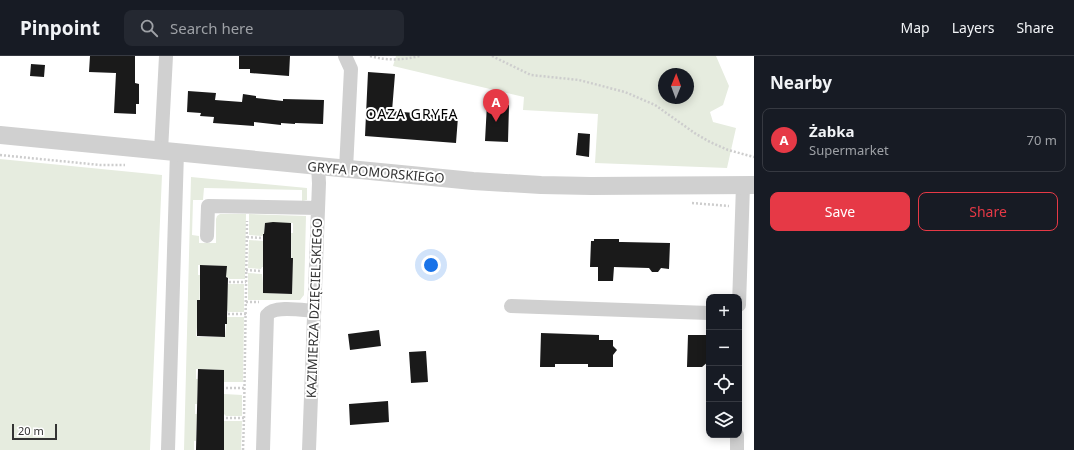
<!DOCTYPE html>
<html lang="en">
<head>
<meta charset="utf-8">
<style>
  :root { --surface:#171b24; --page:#242831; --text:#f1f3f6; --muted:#9ea1a6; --line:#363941; --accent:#e63946 }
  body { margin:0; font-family:"Noto Sans",sans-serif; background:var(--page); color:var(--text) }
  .controls { position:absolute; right:12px; bottom:12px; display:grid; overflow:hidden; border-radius:8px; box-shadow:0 2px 10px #0003 }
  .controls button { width:36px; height:36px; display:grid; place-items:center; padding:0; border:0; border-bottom:1px solid var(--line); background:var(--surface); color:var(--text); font:20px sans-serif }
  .compass { position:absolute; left:658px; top:12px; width:36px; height:36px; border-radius:50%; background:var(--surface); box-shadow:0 2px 10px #0003; rotate:1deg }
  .scale { position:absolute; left:12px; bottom:10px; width:45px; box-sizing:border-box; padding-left:4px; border:2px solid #333; border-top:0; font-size:11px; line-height:14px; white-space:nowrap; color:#333; -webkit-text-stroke:3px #fff; paint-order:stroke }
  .you { position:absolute; left:431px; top:209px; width:14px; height:14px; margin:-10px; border:3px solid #fff; border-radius:50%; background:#1a73e8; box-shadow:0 0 0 6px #1a73e833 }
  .badge { display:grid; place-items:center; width:26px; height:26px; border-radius:50%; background:var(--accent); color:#fff; font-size:13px; font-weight:700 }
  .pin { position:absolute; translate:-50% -33px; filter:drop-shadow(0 1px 2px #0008) }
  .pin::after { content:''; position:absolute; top:21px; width:14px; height:12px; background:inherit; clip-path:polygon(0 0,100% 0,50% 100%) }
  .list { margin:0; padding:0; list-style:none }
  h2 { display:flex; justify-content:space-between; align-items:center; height:52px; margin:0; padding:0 16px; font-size:17px }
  h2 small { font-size:13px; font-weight:400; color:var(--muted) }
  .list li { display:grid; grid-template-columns:26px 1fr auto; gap:12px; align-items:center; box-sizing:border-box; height:64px; margin:0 8px 8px; padding:0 8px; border:1px solid var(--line); border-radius:8px }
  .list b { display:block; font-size:15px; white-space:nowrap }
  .list p { margin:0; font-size:13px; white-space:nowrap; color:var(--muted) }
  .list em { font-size:13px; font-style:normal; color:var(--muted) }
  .actions { display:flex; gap:8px; padding:12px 16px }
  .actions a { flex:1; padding:9px 0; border:1px solid var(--accent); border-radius:8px; text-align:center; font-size:14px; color:var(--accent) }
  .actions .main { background:var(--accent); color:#fff }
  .icon { flex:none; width:22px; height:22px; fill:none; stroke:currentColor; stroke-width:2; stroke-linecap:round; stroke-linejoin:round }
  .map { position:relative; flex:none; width:754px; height:394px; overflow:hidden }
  header { display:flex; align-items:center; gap:24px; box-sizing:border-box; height:56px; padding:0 20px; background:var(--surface); border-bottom:1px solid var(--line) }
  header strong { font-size:19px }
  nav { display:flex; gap:22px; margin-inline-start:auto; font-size:14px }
  .search { width:280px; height:36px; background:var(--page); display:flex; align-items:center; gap:10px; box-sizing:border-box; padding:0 14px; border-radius:8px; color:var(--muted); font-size:15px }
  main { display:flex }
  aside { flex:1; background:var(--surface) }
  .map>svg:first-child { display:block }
  .green { fill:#e6ecdf; fill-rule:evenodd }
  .building { fill:#1a1a1a }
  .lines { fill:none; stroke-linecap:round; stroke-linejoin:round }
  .path { stroke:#cdcdcd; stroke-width:2.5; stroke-dasharray:2 2; stroke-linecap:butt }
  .minor { stroke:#d0d0d0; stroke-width:14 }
  .tertiary { stroke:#d0d0d0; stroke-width:18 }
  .labels { text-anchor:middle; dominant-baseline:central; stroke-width:4; stroke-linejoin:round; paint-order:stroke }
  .street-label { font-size:13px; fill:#333; stroke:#fff }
  .neighbourhood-label { font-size:14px; letter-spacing:1px; fill:#000; stroke:#fff }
</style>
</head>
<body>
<header>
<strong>Pinpoint</strong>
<div class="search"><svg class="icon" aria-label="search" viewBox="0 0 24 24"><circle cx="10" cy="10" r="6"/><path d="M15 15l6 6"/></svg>Search here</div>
<nav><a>Map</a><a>Layers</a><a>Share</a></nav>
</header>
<main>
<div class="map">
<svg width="754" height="394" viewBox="0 0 754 394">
  <rect width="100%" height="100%" fill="#fff"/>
  <path class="green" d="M 396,0 L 716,0 L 729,30 L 723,49 L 710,56 L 713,66 L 736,72 L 727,112 L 595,107 L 598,58 L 523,54 L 524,41 L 393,10 ZM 664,18 L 688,18 L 688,42 L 664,42 Z
    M 0,103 L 162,119 L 150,394 L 0,394 Z
    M 191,121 L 307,132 L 307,144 L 302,145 L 302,134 L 204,132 L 203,144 L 193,144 L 192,179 L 199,180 L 199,187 L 216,187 L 216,163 L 217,160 L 220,158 L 246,158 L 245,223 L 229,223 L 229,222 L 226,221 L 226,210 L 198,209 L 198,219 L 200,219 L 199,271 L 197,271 L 196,280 L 199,281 L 225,281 L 227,261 L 244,261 L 243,326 L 224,326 L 224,314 L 196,313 L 196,323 L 198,323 L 197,348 L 195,348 L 195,358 L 197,358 L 196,385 L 194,385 L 194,394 L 184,394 Z
    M 249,158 L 306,160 L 304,239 L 300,244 L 248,244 L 248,217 L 262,218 L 264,237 L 292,238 L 291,177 L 293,177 L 293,167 L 265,167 L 264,178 L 262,180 L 249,179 Z
    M 249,184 L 263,185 L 263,191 L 264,192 L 264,211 L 262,211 L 261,213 L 248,212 Z
    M 228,228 L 244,228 L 244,256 L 228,256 L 228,255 L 226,254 Z
    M 224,338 L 242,339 L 242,360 L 226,360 L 224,358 Z
    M 224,365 L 242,365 L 241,394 L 224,394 L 223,371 L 224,371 Z"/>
  <path class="building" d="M 90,0 L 135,0 L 135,27 L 139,28 L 139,48 L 136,48 L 136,58 L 114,57 L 116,17 L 89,16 Z
    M 239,0 L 290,0 L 289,20 L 250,17 L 250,13 L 239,13 Z
    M 31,8 L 45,9 L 44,21 L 30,20 Z
    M 368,16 L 395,18 L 392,55 L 458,61 L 456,87 L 365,80 Z
    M 188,35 L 216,37 L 215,44 L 242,46 L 243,38 L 256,40 L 256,42 L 283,45 L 283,43 L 324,44 L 323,68 L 295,67 L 295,68 L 281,67 L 281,69 L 254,66 L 254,70 L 213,67 L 214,61 L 200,60 L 201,57 L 187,56 Z
    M 487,48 L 509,49 L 508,86 L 485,85 Z
    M 578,77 L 590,78 L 589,101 L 576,99 Z
    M 273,166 L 291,167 L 291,202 L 293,202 L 292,238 L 263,237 L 263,178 L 264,178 L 265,167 Z
    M 594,183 L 619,183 L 619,186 L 622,186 L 670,187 L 669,213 L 661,212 L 658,216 L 652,216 L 649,212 L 614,211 L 613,225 L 598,225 L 598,211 L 590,211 L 591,185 L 594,185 Z
    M 200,209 L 227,210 L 226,221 L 228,222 L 227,261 L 227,268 L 225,268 L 225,281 L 197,280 L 197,244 L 200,244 Z
    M 379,274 L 381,290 L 350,294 L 348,278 Z
    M 541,277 L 599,279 L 599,284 L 613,284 L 613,290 L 617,294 L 613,299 L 613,311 L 588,311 L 588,308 L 555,308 L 555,311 L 540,311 Z
    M 688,279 L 709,279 L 709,305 L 702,311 L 687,311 Z
    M 426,295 L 428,326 L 411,327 L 409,296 Z
    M 198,313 L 224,314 L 224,394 L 196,394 Z
    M 388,345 L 389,366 L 350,369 L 349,348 Z"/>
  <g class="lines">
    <path class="path" d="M 370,0 C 388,5 403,4 420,0
      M 492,0 L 531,19 L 579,24 L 625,36 L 655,49 L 696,78 L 710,86 L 728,94 L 754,101
      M 0,99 L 100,109 L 125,109
      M 692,147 L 729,150
      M 247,181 L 262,182
      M 246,214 L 261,215
      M 229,226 L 246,226
      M 246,246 L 259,246
      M 228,258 L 246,258
      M 226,332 L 244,332
      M 226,362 L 244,362 L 243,394
      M 244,362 L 247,165"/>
    <path class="minor" d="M 345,0 L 351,13 L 346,113
      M 161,95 L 166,0
      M 207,180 L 208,150 L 318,152
      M 739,249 L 743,129
      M 511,250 L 709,257
      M 168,394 L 177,96
      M 263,394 L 267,259 C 274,249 302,254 314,255
      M 309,394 L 319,127 L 318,110
      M 737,394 L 737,379"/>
    <path class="tertiary" d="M 0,79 L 473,125 L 541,129 L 591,130 L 754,129"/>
  </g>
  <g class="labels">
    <g class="street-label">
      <text transform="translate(376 116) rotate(5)">GRYFA POMORSKIEGO</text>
      <text transform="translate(314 252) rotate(-88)">KAZIMIERZA DZIĘCIELSKIEGO</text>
    </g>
    <g class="neighbourhood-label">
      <text x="412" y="57">OAZA GRYFA</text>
    </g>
  </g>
</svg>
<div class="controls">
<button>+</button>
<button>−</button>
<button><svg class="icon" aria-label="locate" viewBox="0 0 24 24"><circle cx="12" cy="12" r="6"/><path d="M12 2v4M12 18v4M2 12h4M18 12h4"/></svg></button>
<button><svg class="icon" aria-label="layers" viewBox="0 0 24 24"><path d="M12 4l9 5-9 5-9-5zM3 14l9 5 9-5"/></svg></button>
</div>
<svg class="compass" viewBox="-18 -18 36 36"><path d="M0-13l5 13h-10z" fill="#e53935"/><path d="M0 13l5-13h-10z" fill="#9ea1a6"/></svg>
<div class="scale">20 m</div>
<div class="you"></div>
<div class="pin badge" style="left:496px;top:66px">A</div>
</div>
<aside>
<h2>Nearby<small></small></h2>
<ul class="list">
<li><span class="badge">A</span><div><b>Żabka</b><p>Supermarket</p></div><em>70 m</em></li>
</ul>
<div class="actions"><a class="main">Save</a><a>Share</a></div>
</aside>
</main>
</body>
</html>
